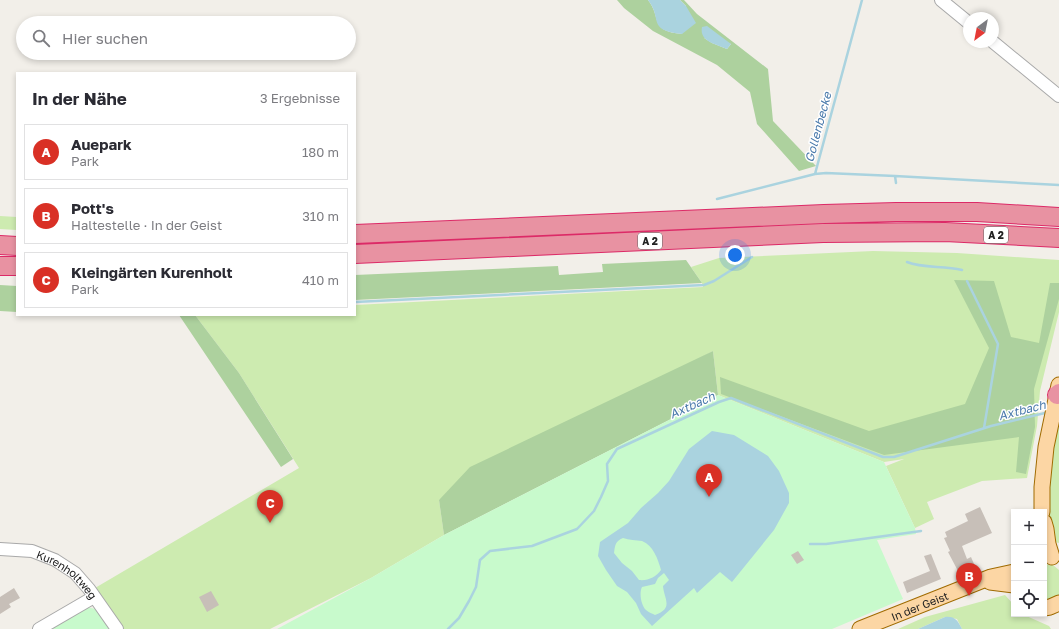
<!DOCTYPE html>
<html lang="de">
<head>
<meta charset="utf-8">
<style>
  :root { --surface:#fff; --page:#f7f7f7; --text:#2b2b33; --muted:#7c7c81; --line:#e1e1e2; --accent:#d93025 }
  body { margin:0; font-family:"Golos Text",sans-serif; background:var(--page); color:var(--text) }
  .controls { position:absolute; right:12px; bottom:12px; display:grid; overflow:hidden; border-radius:0px; box-shadow:0 2px 6px #0003 }
  .controls button { width:36px; height:36px; display:grid; place-items:center; padding:0; border:0; border-bottom:1px solid var(--line); background:var(--surface); color:var(--text); font:20px sans-serif }
  .compass { position:absolute; left:963px; top:12px; width:36px; height:36px; border-radius:50%; background:var(--surface); box-shadow:0 2px 6px #0003; rotate:212deg }
  .you { position:absolute; left:735px; top:255px; width:14px; height:14px; margin:-10px; border:3px solid #fff; border-radius:50%; background:#1a73e8; box-shadow:0 0 0 6px #1a73e833 }
  .badge { display:grid; place-items:center; width:26px; height:26px; border-radius:50%; background:var(--accent); color:#fff; font-size:13px; font-weight:700 }
  .pin { position:absolute; translate:-50% -33px; filter:drop-shadow(0 1px 2px #0008) }
  .pin::after { content:''; position:absolute; top:21px; width:14px; height:12px; background:inherit; clip-path:polygon(0 0,100% 0,50% 100%) }
  .list { margin:0; padding:0; list-style:none }
  h2 { display:flex; justify-content:space-between; align-items:center; height:52px; margin:0; padding:0 16px; font-size:17px }
  h2 small { font-size:13px; font-weight:400; color:var(--muted) }
  .list li { display:grid; grid-template-columns:26px 1fr auto; gap:12px; align-items:center; box-sizing:border-box; height:56px; margin:0 8px 8px; padding:0 8px; border:1px solid var(--line); border-radius:0px }
  .list b { display:block; font-size:15px; white-space:nowrap }
  .list p { margin:0; font-size:13px; white-space:nowrap; color:var(--muted) }
  .list em { font-size:13px; font-style:normal; color:var(--muted) }
  .icon { flex:none; width:22px; height:22px; fill:none; stroke:currentColor; stroke-width:2; stroke-linecap:round; stroke-linejoin:round }
  .map { position:relative; flex:none; width:1059px; height:629px; overflow:hidden }
  .search { position:absolute; background:var(--surface); box-shadow:0 2px 6px #0003; left:16px; top:16px; width:340px; height:44px; display:flex; align-items:center; gap:10px; box-sizing:border-box; padding:0 14px; border-radius:22px; color:var(--muted); font-size:15px }
  .panel { position:absolute; background:var(--surface); box-shadow:0 2px 6px #0003; left:16px; top:72px; width:340px; height:244px; border-radius:0px }
  .map>svg:first-child { display:block }
  .grass { fill:#cdebb0 }
  .forest { fill:#add19e; fill-rule:evenodd }
  .park { fill:#c8facc }
  .water { fill:#aad3df; fill-rule:evenodd }
  .lines { fill:none; stroke-linecap:round; stroke-linejoin:round }
  .stream { stroke:#aad3df; stroke-width:2.5 }
  .building { fill:#c7bfb8 }
  .minor-casing { stroke:#a9a9a9; stroke-width:14 }
  .major-casing { stroke:#a06b00; stroke-width:17 }
  .highway-casing { stroke:#dc2a67; stroke-width:20 }
  .minor { stroke:#fff; stroke-width:12 }
  .major { stroke:#fcd6a4; stroke-width:15 }
  .highway { stroke:#e892a2; stroke-width:18 }
  .labels { text-anchor:middle; dominant-baseline:central; stroke-width:3; stroke-linejoin:round; paint-order:stroke }
  .shield { fill:#fff; stroke:#646464; stroke-width:1 }
  .shield-label { font-size:10px; font-weight:bold; fill:#222 }
  .street-label { font-size:11px; fill:#222; stroke:#fff }
  .water-label { font-size:12px; font-style:italic; fill:#4a7aab; stroke:#fff }
</style>
</head>
<body>
<div class="map">
<svg width="1059" height="629" viewBox="0 0 1059 629">
  <rect width="100%" height="100%" fill="#f2efe9"/>
  <path class="grass" d="M 0,216 L 17,217 L 17,230 L 0,229 Z
    M 873,251 L 957,253 L 1059,260 L 1059,312 L 1040,391 L 1037,426 L 1027,478 L 982,481 L 927,502 L 934,519 L 915,528 L 886,466 L 904,459 L 884,462 L 718,395 L 713,351 L 439,500 L 444,535 L 371,578 L 270,629 L 121,629 L 95,588 L 299,468 L 239,373 L 195,315 L 355,315 L 355,305 L 703,287 L 702,283 L 691,267 L 719,258 Z
    M 1059,426 L 1059,543 L 1051,541 C 1047,510 1047,478 1053,446 C 1054,439 1055,432 1059,426 Z
    M 1044,564 L 1053,565 L 1059,570 L 1059,595 L 1057,597 L 1044,601 Z
    M 1005,595 L 1014,605 L 1014,614 L 1022,614 L 1049,626 L 1051,629 L 962,629 L 957,619 L 945,617 L 918,629 L 898,629 L 925,617 Z"/>
  <path class="forest" d="M 617,0 L 648,0 C 662,18 649,31 682,34 L 686,6 L 680,0 L 684,0 L 697,14 L 768,69 L 773,121 L 816,166 L 799,171 L 757,124 L 750,92 L 717,65 L 653,31 L 624,8 ZM 704,38 L 731,44 L 727,49 L 712,43 Z
    M 686,260 L 702,283 L 355,300 L 355,275 L 558,266 L 559,275 L 603,272 L 602,264 Z
    M 954,280 L 994,281 L 1011,337 L 1039,343 L 1050,283 L 1059,283 L 1059,299 L 1034,389 L 1035,427 L 1026,474 L 1016,472 L 1019,437 L 884,455 L 721,394 L 720,377 L 869,431 L 965,404 L 989,348 Z
    M 0,285 L 17,286 L 17,312 L 0,311 Z
    M 179,315 L 195,315 L 239,373 L 293,459 L 281,467 Z
    M 713,351 L 718,395 L 444,535 L 439,500 L 470,467 Z"/>
  <path class="park" d="M 718,395 L 884,462 L 915,528 L 916,534 L 877,540 L 903,599 L 832,629 L 277,629 L 371,578 L 444,535 Z
    M 87,607 L 99,610 L 110,629 L 46,629 Z"/>
  <path class="water" d="M 648,0 L 680,0 L 686,6 L 696,23 L 682,34 C 646,30 663,19 648,0 Z
    M 707,26 L 731,44 L 727,49 C 717,44 699,42 702,27 Z
    M 712,431 L 734,435 L 768,456 L 779,471 L 789,493 L 789,503 L 774,530 L 732,582 L 720,572 L 697,593 L 694,588 L 652,626 L 641,614 L 636,603 L 627,592 L 617,586 L 606,570 L 598,556 L 600,542 L 628,523 L 641,508 L 658,493 L 669,481 L 689,449 ZM 623,538 C 629,540 636,540 642,541 C 653,545 658,559 661,570 C 656,577 648,581 639,580 L 632,571 L 622,563 L 614,553 C 615,546 615,541 623,538 ZM 664,573 L 669,580 L 663,586 C 664,599 674,608 655,615 C 653,614 648,612 646,610 C 641,605 639,593 642,587 L 655,584 L 658,578 Z
    M 945,617 C 955,616 958,621 962,629 L 918,629 Z"/>
  <g class="lines">
    <path class="stream" d="M 815,174 L 862,0
      M 895,176 L 1059,185
      M 717,199 L 815,174 L 826,173 L 895,176 L 896,183
      M 907,262 C 924,269 943,265 962,270
      M 967,281 L 998,344 L 984,428
      M 355,302 L 704,285 L 714,281 L 752,257
      M 810,544 L 826,544 L 921,531
      M 448,629 L 459,618 L 469,601 L 476,587 L 480,560 L 490,551 L 532,546 L 577,529 L 594,511 L 601,497 L 608,481 L 607,464 L 617,449 L 719,402 L 731,398 L 883,457 L 894,457 L 991,426 L 1049,412"/>
  </g>
  <path class="building" d="M 980,507 L 992,533 L 962,546 L 967,559 L 971,557 L 974,564 L 958,571 L 948,552 L 950,551 L 944,538 L 947,537 L 945,532 L 968,521 L 965,514 Z
    M 798,551 L 804,560 L 797,564 L 791,555 Z
    M 931,554 L 941,579 L 907,593 L 903,582 L 930,571 L 924,556 Z
    M 14,588 L 20,598 L 9,604 L 11,607 L 0,614 L 0,597 Z
    M 211,591 L 219,605 L 207,612 L 199,597 Z"/>
  <g class="lines">
    <g class="minor-casing">
      <g id="minor">
        <path d="M 941,0 L 969,23"/>
        <path d="M 993,42 L 1059,96"/>
        <path id="s1" d="M 0,549 L 32,551 L 55,560 L 75,573 L 89,589 L 117,629"/>
        <path d="M 39,629 L 94,597"/>
      </g>
    </g>
    <g class="major-casing">
      <g id="major">
        <path d="M 1042,512 L 1042,487 L 1046,447 L 1059,385"/>
        <path d="M 1044,522 L 1046,529 L 1048,544 L 1052,557"/>
        <path d="M 990,582 L 1014,585"/>
        <path d="M 1044,608 L 1050,607 L 1059,603"/>
        <path id="s2" d="M 860,629 L 991,577 L 1014,572"/>
      </g>
    </g>
    <g class="highway-casing">
      <path id="highway" d="M 355,234 L 824,214 L 896,212 L 977,212 L 1059,217
        M 0,245 L 17,246
        M 355,254 L 823,233 L 945,232 L 1059,238
        M 0,266 L 17,266
        M 1057,395 L 1059,393"/>
    </g>
    <use href="#minor" class="minor"/>
    <use href="#major" class="major"/>
    <use href="#highway" class="highway"/>
  </g>
  <g class="labels">
    <g class="shield">
      <rect x="984" y="227" width="24" height="16" rx="3"/>
      <rect x="638" y="233" width="24" height="16" rx="3"/>
    </g>
    <g class="shield-label">
      <text x="996" y="235">A 2</text>
      <text x="650" y="241">A 2</text>
    </g>
    <g class="street-label">
      <text stroke="none"><textPath href="#s1" startOffset="75">Kurenholtweg</textPath></text>
      <text stroke="none"><textPath href="#s2" startOffset="64">In der Geist</textPath></text>
    </g>
    <g class="water-label">
      <text transform="translate(818 127) rotate(-75)">Gollenbecke</text>
      <text transform="translate(692 405) rotate(-24)">Axtbach</text>
      <text transform="translate(1022 410) rotate(-14)">Axtbach</text>
    </g>
  </g>
</svg>
<div class="controls">
<button>+</button>
<button>−</button>
<button><svg class="icon" aria-label="locate" viewBox="0 0 24 24"><circle cx="12" cy="12" r="6"/><path d="M12 2v4M12 18v4M2 12h4M18 12h4"/></svg></button>
</div>
<svg class="compass" viewBox="-18 -18 36 36"><path d="M0-13l5 13h-10z" fill="#e53935"/><path d="M0 13l5-13h-10z" fill="#7c7c81"/></svg>
<div class="you"></div>
<div class="pin badge" style="left:709px;top:497px">A</div>
<div class="pin badge" style="left:969px;top:596px">B</div>
<div class="pin badge" style="left:270px;top:523px">C</div>
<div class="search"><svg class="icon" aria-label="search" viewBox="0 0 24 24"><circle cx="10" cy="10" r="6"/><path d="M15 15l6 6"/></svg>Hier suchen</div>
<section class="panel">
<h2>In der Nähe<small>3 Ergebnisse</small></h2>
<ul class="list">
<li><span class="badge">A</span><div><b>Auepark</b><p>Park</p></div><em>180 m</em></li>
<li><span class="badge">B</span><div><b>Pott's</b><p>Haltestelle · In der Geist</p></div><em>310 m</em></li>
<li><span class="badge">C</span><div><b>Kleingärten Kurenholt</b><p>Park</p></div><em>410 m</em></li>
</ul>
</section>
</div>
</body>
</html>
